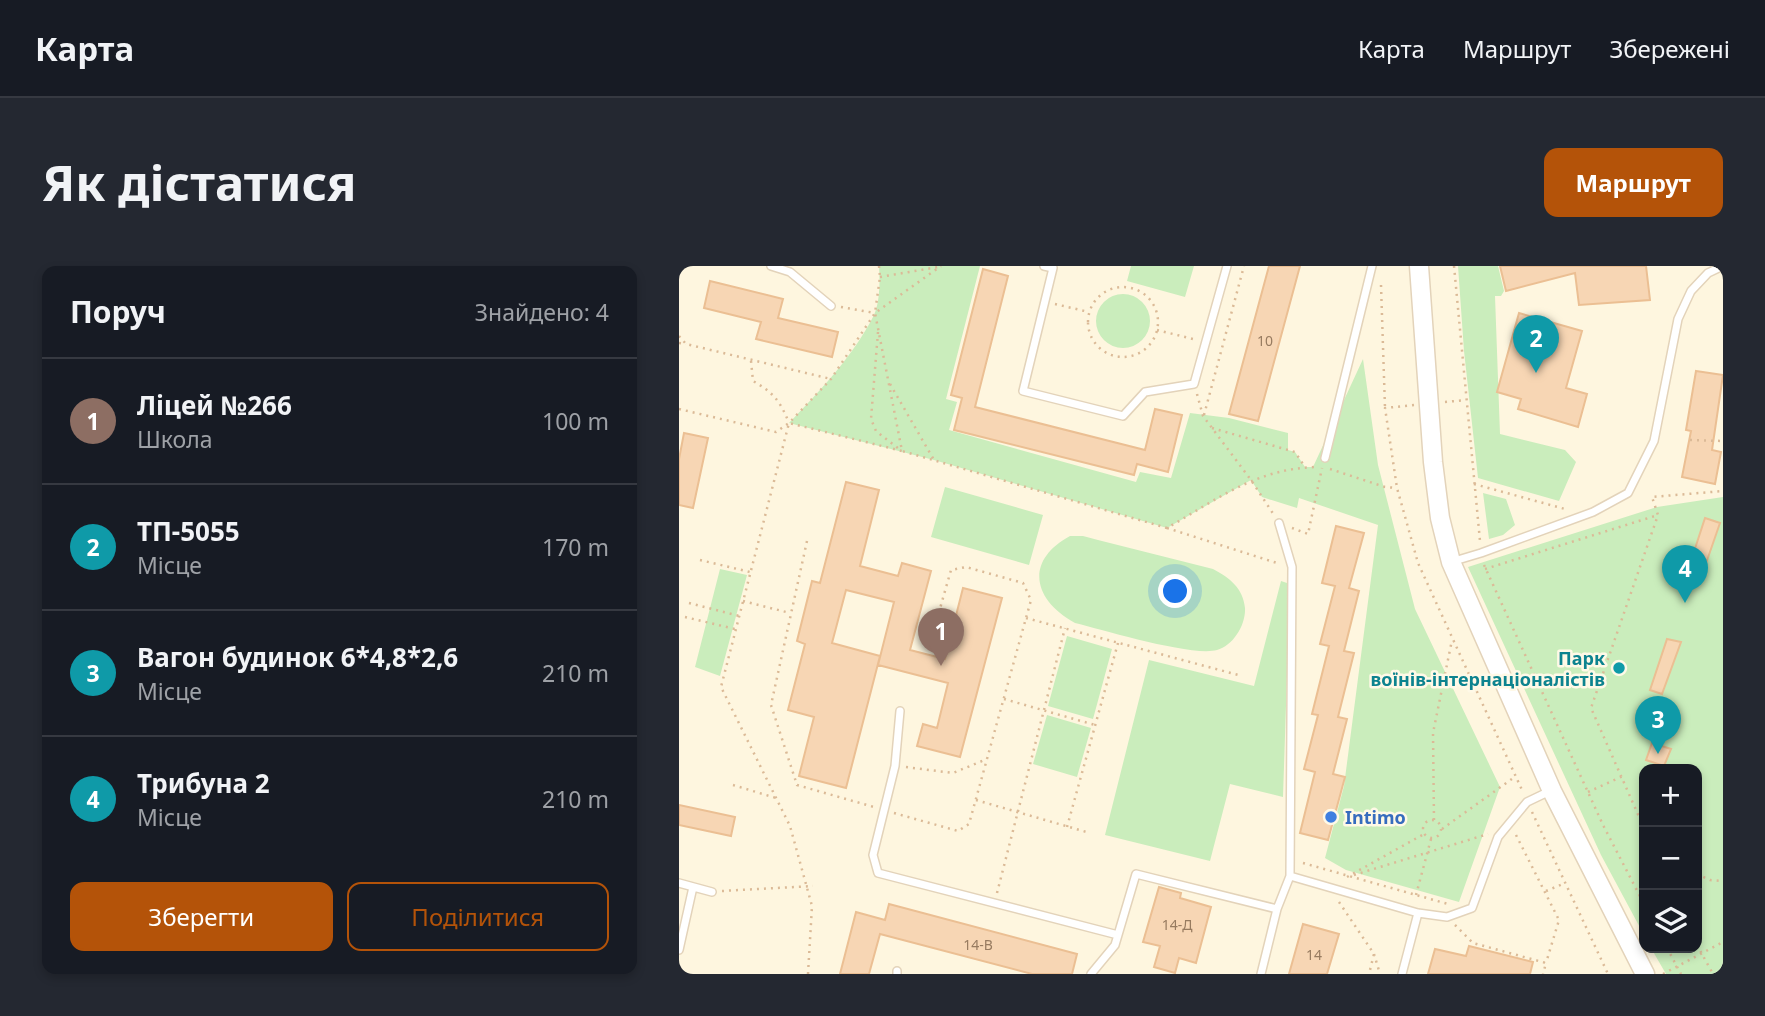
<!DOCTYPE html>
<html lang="uk">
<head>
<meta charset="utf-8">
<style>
  :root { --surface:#171b24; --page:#242831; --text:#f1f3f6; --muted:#9ea1a6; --line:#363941; --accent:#b45309 }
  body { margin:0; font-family:"Noto Sans",sans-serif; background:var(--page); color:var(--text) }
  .controls { position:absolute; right:21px; bottom:21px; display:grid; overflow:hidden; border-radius:14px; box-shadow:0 4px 10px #0003 }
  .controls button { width:63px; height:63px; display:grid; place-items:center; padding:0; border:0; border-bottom:2px solid var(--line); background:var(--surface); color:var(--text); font:35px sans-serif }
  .you { position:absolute; left:497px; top:326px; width:24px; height:24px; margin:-18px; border:5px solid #fff; border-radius:50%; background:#1a73e8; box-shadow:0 0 0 10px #1a73e833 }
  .badge { display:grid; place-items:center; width:46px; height:46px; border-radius:50%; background:var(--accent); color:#fff; font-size:23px; font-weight:700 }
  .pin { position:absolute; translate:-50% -58px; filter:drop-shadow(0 2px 4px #0008) }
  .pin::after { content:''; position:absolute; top:37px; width:24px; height:21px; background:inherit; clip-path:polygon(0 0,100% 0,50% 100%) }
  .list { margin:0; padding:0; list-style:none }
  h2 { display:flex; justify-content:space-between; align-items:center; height:91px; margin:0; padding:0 28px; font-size:30px }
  h2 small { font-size:23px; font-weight:400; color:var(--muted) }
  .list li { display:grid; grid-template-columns:46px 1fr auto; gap:21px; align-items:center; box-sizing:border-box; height:126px; padding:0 28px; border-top:2px solid var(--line) }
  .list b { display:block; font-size:26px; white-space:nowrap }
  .list p { margin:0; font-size:23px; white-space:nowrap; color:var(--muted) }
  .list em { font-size:23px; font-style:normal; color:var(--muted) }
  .actions { display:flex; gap:14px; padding:21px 28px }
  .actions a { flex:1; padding:16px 0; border:2px solid var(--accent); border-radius:14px; text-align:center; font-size:24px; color:var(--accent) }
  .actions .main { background:var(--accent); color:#fff }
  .icon { flex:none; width:38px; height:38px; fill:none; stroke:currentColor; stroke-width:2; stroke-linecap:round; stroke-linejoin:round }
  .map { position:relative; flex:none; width:1044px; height:708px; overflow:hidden; border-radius:14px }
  header { display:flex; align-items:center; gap:42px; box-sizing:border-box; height:98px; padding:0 35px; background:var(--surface); border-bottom:2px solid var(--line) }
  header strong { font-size:33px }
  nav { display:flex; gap:38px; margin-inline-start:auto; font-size:24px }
  .intro { display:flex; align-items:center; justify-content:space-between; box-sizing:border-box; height:168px; padding:0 42px }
  h1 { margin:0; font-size:49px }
  .button { padding:18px 32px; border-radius:14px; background:var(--accent); color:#fff; font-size:24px; font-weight:700 }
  main { display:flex; gap:42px; padding:0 42px }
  aside { flex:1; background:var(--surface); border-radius:14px; box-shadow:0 4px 10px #0003 }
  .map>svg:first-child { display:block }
  .green { fill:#caedbc }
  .building { fill:#f7d6b4; stroke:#ebbf93; stroke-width:2 }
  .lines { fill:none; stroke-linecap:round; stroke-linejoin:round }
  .service-casing { stroke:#e3d3ba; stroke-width:10 }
  .tertiary-casing { stroke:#e3d3ba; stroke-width:21 }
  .path { stroke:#dbba97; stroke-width:2.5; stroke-dasharray:2 5; stroke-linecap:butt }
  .service { stroke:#fff; stroke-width:7 }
  .tertiary { stroke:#fff; stroke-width:18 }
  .culture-dot { fill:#0f9aa8; stroke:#fff9e7; stroke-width:2.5 }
  .shop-dot { fill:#3f7fe0; stroke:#fff9e7; stroke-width:2.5 }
  .labels { text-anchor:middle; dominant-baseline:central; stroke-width:5; stroke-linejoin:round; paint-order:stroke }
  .number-label { font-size:14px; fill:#977b60 }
  .culture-label { font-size:18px; font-weight:bold; fill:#0d838f; stroke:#fff9e7; text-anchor:end }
  .shop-label { font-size:18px; font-weight:bold; fill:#366cbe; stroke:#fff9e7; text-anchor:start }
</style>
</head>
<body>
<header>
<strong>Карта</strong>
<nav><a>Карта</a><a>Маршрут</a><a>Збережені</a></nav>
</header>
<div class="intro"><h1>Як дістатися</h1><a class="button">Маршрут</a></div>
<main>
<aside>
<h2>Поруч<small>Знайдено: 4</small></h2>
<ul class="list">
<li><span class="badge" style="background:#8d6e63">1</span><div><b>Ліцей №266</b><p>Школа</p></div><em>100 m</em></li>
<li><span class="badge" style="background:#0f9aa8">2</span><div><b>ТП-5055</b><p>Місце</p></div><em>170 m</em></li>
<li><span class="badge" style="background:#0f9aa8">3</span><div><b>Вагон будинок 6*4,8*2,6</b><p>Місце</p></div><em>210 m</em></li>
<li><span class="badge" style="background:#0f9aa8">4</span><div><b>Трибуна 2</b><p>Місце</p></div><em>210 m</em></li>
</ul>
<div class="actions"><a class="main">Зберегти</a><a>Поділитися</a></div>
</aside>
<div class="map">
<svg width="1044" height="708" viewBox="0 0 1044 708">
  <rect width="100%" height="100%" fill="#fef6df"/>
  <path class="green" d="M 200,0 L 301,0 L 267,133 L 278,136 L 270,164 L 457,216 L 461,206 L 492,212 L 511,147 L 550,152 L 609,167 L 609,184 L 616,186 L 626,201 L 634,201 L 684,93 L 699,199 L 736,343 L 821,521 L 780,636 L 667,604 L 646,592 L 665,520 L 699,259 L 620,232 L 618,242 L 583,231 L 572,214 L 488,262 L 255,194 L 110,157 C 141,125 175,89 195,49 C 201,36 201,14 200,0 Z
    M 452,0 L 515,0 L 506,31 L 448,15 Z
    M 779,0 L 819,0 L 825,25 L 822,30 L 816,30 L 821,168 L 886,184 L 897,196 L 880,235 L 799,212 L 785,85 Z
    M417 55a27 27 0 1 1 54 0a27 27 0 1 1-54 0Z
    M 266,221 L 364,249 L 350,299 L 252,271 Z
    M 804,227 L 827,233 L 836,259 L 824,269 L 810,273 Z
    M 1044,231 L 1044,708 L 987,708 L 972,682 L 1018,682 L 1018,503 L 965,503 L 965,669 L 922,589 L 789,301 L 978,241 Z
    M 391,270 L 404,270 L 419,274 L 534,303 C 551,312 564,322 566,342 C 567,359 554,380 538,384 C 513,391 425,364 396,357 C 354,334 345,295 391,270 Z
    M 41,303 L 68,309 L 41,410 L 16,401 Z
    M 602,315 L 611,318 L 604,531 L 551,518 L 531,595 L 426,569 L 470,394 L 575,420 Z
    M 388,370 L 433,383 L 414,453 L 369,440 Z
    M 368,449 L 412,462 L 398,511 L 354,498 Z"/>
  <path class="building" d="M 590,0 L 621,0 L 579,155 L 550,148 Z
    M 821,0 L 967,0 L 971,34 L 900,39 L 896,7 L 827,25 Z
    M 304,3 L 329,10 L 296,141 L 466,184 L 476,143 L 503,149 L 489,206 L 458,198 L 455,209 L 275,164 L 283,132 L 272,129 Z
    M 31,15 L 104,33 L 99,52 L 159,66 L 153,91 L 77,73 L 82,56 L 25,42 Z
    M 840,47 L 903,65 L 887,122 L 908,128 L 899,161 L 839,143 L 842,133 L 818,126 Z
    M 1017,105 L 1044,109 L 1033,184 L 1042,186 L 1036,218 L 1003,211 L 1012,165 L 1007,164 Z
    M 5,167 L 29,172 L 14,242 L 0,239 L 0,193 Z
    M 167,216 L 200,224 L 181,300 L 219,310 L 223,297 L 252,305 L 231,384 L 266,393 L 284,322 L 323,332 L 281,491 L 238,480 L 244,458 L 258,462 L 269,417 L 199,399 L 215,336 L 167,324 L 153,377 L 201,390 L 167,522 L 120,510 L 135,451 L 109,444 L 126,378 L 118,375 L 133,315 L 141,317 Z
    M 1026,252 L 1041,257 L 1024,306 L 1010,301 Z
    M 657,260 L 685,267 L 670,322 L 680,325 L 665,385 L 675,387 L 659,451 L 668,453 L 654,508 L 666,511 L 649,574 L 621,567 L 636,506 L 625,503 L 639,449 L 633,448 L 650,380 L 641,378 L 656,320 L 643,317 Z
    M 988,373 L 1002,376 L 983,428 L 971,424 Z
    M 969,439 L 987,445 L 979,460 L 963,454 Z
    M 973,477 L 992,483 L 985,500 L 967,494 Z
    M 0,539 L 56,551 L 52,570 L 0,559 Z
    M 480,621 L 502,627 L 501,632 L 532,641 L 517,697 L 500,692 L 496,707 L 475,701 L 481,680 L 464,676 Z
    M 210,638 L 398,688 L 393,708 L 353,708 L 201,668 L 190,708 L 161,708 L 177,646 L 206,654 Z
    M 624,658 L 660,668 L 648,708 L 610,708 Z
    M 790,680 L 854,696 L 851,708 L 749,708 L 756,683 L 787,690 Z"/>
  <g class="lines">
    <g class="service-casing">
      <path id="service" d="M 92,0 L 111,6 L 152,40
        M 365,0 L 374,2 L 344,125 L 444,150 L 466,126 L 515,118 L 548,0
        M 646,192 L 693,0
        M 772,296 L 802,287 L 914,246 L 949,227 L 975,175 L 999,53 L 1012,25 L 1029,7 L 1044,0
        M 221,445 L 216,500 L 194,589 L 199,607 L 439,669
        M 611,610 L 739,647 L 768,651 L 793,642 L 819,571 L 848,536 L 871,525
        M 0,617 L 33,626
        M 0,684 L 14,621
        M 218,708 L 218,705
        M 412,708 L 436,679 L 457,608 L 598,643
        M 582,708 L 598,643 L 611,610 L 613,301 L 600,257
        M 723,708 L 739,647"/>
    </g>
    <g class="tertiary-casing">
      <path id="tertiary" d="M 740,0 L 754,196 L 761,252 L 772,296 L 873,525 L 966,708"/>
    </g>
    <path class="path" d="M 200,0 L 201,11 L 196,47 L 223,185 L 488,262 C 537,234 578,202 638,201
      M 775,0 L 801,275
      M 201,11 L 259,1
      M 702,19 L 706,142
      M409 56a35 35 0 1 1 70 0a35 35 0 1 1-70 0Z
      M 376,38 L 410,46
      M 162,41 L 196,47
      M 478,64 L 514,73
      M 199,66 L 192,153 L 197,165 L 220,183
      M 0,70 L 7,78 L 152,113
      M 0,77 L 7,78
      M 72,95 L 74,115 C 95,127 101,135 110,157
      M 211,118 L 255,194
      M 518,128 L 524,150 L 572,214 L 595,249
      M 766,136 L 787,134
      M 735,139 L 706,142 L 718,222 L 739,297 L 843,524
      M 0,143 L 97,166 L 110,157 L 152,113 L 196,47 L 262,0
      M 525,149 L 565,0
      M 533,162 L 616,186 L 626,201
      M 1011,174 L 1044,175
      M 651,203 L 706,221 L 718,222
      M 795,218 L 886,243
      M 488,262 L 598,297
      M 613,262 L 629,268 L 643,202
      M 128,275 L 92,439 L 118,519 L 195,541
      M 21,294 L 71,306
      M 805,299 L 924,559 L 965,638
      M 806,303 L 979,249
      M 64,335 L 111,347
      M 10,337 L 60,350
      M 6,351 L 56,363
      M 347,352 L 563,410
      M 325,433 L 416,459
      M 227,501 L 274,507 L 308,493
      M 54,519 L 97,532
      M 909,526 L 944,510
      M 297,534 L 411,567
      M 853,546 L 929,708
      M 215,547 L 279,565 L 290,558 L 352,334 L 344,317 L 287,301 L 272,304 L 250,381
      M744 563a9 9 0 1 1 18 0a9 9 0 1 1-18 0Z
      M 755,554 L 754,467 L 773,374
      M 388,561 L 439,377
      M 965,562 L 912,442 L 979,249 L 973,231 L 1044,225
      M 763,563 L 837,510
      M 837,569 L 880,654 L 867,697
      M 624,597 L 769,638
      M 1018,608 L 1031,614 L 1044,615
      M 675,609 L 809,568
      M 668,611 L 745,568
      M 43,625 L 134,620
      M 867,625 L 886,617
      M 318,627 L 386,362
      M 737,629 L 752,573
      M 660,636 L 695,688 L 690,708
      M 776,659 L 794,677 L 867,697 L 864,708
      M 1018,679 L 1034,708
      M 988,682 L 1002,708
      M 695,688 L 701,708
      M 129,708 L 133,640 L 111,560 L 42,421 L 110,157 L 223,185
      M 984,708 L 1044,676"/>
    <use href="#service" class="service"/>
    <use href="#tertiary" class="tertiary"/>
  </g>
  <circle class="culture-dot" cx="940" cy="402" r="7"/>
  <circle class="shop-dot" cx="652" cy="551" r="7"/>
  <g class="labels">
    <g class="number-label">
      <text x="586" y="74">10</text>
      <text x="498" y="658">14-Д</text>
      <text x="299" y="678">14-В</text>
      <text x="635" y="688">14</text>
    </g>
    <g class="culture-label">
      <text x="926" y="392">Парк<tspan x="926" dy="21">воїнів-інтернаціоналістів</tspan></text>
    </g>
    <g class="shop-label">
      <text x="666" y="551">Intimo</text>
    </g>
  </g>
</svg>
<div class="controls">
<button>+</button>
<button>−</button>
<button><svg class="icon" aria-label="layers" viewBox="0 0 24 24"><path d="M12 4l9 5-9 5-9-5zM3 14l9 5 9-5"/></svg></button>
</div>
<div class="you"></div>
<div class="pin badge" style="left:262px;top:400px;background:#8d6e63">1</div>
<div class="pin badge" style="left:857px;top:107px;background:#0f9aa8">2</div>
<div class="pin badge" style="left:979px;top:488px;background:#0f9aa8">3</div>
<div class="pin badge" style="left:1006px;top:337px;background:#0f9aa8">4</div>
</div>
</main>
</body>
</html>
